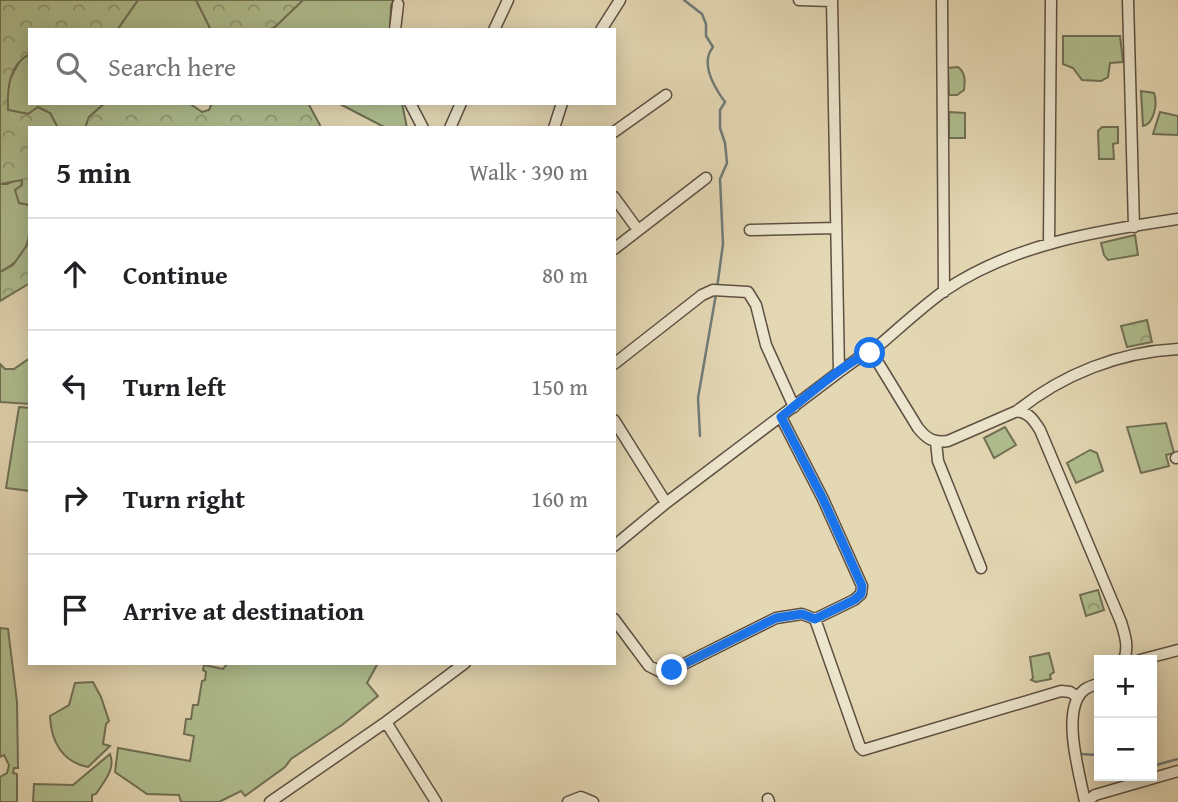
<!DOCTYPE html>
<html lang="en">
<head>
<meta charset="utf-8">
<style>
  :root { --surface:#fff; --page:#f6f6f6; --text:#202124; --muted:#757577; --line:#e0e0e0 }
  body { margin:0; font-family:"Gentium Book Plus",serif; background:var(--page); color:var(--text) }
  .controls { position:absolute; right:21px; bottom:21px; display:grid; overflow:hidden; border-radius:0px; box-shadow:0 4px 18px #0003 }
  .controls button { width:63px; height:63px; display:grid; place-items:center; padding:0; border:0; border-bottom:2px solid var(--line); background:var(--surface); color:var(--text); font:35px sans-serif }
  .stop { position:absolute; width:21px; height:21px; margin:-16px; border:5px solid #1a73e8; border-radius:50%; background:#fff }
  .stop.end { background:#1a73e8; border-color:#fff; box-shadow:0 2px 7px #0008 }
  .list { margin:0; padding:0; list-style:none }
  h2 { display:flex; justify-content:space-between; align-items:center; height:91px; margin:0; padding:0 28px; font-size:30px }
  h2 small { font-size:23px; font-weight:400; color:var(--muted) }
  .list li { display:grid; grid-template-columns:46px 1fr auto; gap:21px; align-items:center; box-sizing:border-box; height:112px; padding:0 28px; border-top:2px solid var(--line) }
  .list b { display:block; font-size:26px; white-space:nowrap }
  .list em { font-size:23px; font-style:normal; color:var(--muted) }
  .icon { flex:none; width:38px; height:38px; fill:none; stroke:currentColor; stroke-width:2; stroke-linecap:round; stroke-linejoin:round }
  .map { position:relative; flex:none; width:1178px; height:802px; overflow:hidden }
  .search { position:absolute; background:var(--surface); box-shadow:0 4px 18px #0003; left:28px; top:28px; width:588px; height:77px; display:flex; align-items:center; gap:18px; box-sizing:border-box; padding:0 24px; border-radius:0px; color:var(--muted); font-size:26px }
  .panel { position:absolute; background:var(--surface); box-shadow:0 4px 18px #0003; left:28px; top:126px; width:588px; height:539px; border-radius:0px }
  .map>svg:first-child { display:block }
  .grass { fill:#b0bf90; stroke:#717156; stroke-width:2 }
  .forest { fill:url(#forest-crowns); stroke:#717156; stroke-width:2 }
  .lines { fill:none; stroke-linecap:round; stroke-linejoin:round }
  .stream { stroke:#707c7a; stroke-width:2.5 }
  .street-casing { stroke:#5e5043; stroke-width:13 }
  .street { stroke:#ede6ce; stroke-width:10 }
  .route { stroke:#1a73e8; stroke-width:9 }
</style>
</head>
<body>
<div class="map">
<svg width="1178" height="802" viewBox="0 0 1178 802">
  <defs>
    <pattern id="forest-crowns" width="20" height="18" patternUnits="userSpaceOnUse" patternTransform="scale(1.75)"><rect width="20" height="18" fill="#b0bf90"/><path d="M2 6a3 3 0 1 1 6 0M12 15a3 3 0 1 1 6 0" fill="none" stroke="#909b75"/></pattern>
  </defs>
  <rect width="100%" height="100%" fill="#e4d8b4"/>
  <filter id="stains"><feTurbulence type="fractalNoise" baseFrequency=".00286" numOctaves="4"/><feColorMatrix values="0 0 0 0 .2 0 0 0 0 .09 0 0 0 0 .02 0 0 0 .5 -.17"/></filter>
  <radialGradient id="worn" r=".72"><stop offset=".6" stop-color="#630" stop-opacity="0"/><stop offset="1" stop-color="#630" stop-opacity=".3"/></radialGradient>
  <path class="grass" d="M 138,0 L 196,0 L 211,30 L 117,30 Z
    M 303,0 L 394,0 L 391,5 L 390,30 L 268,30 L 275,27 Z
    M 1063,36 L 1120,36 L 1123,62 L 1110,63 L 1108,77 L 1101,81 L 1082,80 L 1073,68 L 1063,64 Z
    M 30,54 L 30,103 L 105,103 L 89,117 L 85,128 L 58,128 L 50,113 L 28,114 L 8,110 L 6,87 L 21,58 Z
    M 958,67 C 966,73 965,82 964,90 L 957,95 L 949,95 L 948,68 Z
    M 1141,91 L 1154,93 C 1158,103 1154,124 1143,126 Z
    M 338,103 L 402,103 L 407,128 L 386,128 Z
    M 949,112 L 965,113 L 965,138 L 949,138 Z
    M 1160,112 L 1178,116 L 1178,135 L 1153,134 Z
    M 1102,127 L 1118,127 L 1118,143 L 1113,144 L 1114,159 L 1099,159 L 1098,131 Z
    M 16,180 L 22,180 L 19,203 L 30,205 C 30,236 32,256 0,272 L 0,184 L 7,184 Z
    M 1135,235 L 1138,255 L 1108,260 L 1104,255 L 1101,243 Z
    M 30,358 L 30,404 L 0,402 L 0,364 L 5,369 L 14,369 Z
    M 19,407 L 30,408 L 30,491 L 6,488 Z
    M 1166,423 L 1174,453 L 1166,455 L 1169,466 L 1141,473 L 1127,427 Z
    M 1005,427 L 1016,445 L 994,458 L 984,438 Z
    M 1090,450 L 1097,453 L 1103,471 L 1076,483 L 1067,463 Z
    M 0,628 L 8,629 L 17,702 L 18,768 L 14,768 L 13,773 L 17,774 L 17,802 L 0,802 L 0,777 L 7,773 L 9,765 L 4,755 L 0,757 Z
    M 1049,653 L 1054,672 L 1050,675 L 1051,679 L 1036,682 L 1031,680 L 1033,678 L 1030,657 Z
    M 228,663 L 378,663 L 367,683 L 378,696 L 342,725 L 291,759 L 285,767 L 245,796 L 241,791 L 219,802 L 181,802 L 179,795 L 147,794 L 115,772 L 118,748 L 190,761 L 194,736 L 184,734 L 186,719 L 191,719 L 193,705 L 198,705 L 202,681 L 205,680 L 206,672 L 203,670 L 204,665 L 223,669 Z
    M 93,682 L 101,697 L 109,721 L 106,724 L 103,744 L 110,746 L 88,767 C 62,762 51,741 50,716 L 69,705 L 75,683 Z
    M 110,754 C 116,769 104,781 96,794 L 92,795 L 92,802 L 33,802 L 34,784 L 73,785 Z"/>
  <path class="forest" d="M 0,0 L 138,0 L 117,30 L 30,30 L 30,54 C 9,64 7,89 8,110 L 28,114 L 38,107 L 50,113 L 58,128 L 30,128 L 30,205 L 19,203 L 15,190 L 22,185 L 22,180 L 0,184 Z
    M 196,0 L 303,0 L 275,27 L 268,30 L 211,30 Z
    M 105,103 L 189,103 L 202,112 L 209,110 L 212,103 L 308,103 L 320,125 L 319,128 L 85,128 L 89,117 Z
    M 30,241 L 30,283 L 0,301 L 0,272 L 13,265 Z
    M 1147,320 L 1152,342 L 1127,347 L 1121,326 Z
    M 1098,590 L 1104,610 L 1086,616 L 1080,595 Z"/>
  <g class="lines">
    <path class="stream" d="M 684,0 L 702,14 L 706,24 L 706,36 L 713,47 C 700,63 714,87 725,102 L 720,110 L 720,128 L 725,143 L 727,163 L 720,179 L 723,244 L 717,288
      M 700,436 L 698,398 L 716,294
      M 1080,754 L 1099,755
      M 1152,766 L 1178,759"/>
    <g class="street-casing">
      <path id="street" d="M 799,0 L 832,1
        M 832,0 L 839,372
        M 942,0 L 944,292
        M 1128,0 L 1134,227
        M 395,30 L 398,4
        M 494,30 L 508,0
        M 601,30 L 620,0
        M 410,103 L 423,128
        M 450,128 L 461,103
        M 554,128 L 562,103
        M 614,132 L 666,95
        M 614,197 L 638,230
        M 750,230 L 835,228
        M 1049,244 L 1051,0
        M 614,249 L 706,178
        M 870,353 C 894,333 918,310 944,291 C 1013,244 1097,231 1178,219
        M 614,364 L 702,295 L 713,290 L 748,292 L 756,305 L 766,345 L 794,407
        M 1017,411 C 1063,374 1119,352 1178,349
        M 781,417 L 823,499 L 862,586 L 861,594 L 854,600 L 815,619
        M 614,420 L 666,503
        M 936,442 L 938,461 L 981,568
        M 1176,458 L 1178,457
        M 614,546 L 666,503 L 839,372 L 864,354 L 870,353 L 874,356 L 918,428 C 927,439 933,443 948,441 L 1017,411 C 1029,413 1033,419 1040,430 L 1121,622 C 1125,635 1129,647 1124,660
        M 614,619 L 649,666 L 661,672 L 672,670 L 776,618 L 802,614 L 815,619 L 860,747 L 863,750 L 1061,691 L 1070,692 L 1078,697
        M 1140,660 L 1178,650
        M 386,722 L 436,802
        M 768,799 L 769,802
        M 270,802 L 386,722 L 465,663
        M 568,802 L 581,797 L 593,802
        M 1085,802 C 1080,775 1060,710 1084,690 C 1088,687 1094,685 1099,684
        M 1086,802 L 1095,795 L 1178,771"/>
    </g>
    <use href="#street" class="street"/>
  </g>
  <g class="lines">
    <path class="route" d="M 672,670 L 776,618 L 802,614 L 815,619 L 854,600 L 861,594 L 862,586 L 823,499 L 781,417 C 797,404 853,356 870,353"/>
  </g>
  <rect width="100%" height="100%" filter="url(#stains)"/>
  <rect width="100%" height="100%" fill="url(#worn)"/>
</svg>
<div class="controls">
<button>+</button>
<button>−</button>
</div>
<div class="stop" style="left:870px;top:353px"></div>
<div class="stop end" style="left:672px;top:670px"></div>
<div class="search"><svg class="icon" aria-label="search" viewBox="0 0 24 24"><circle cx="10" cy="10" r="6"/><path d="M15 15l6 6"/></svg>Search here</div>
<section class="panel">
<h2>5 min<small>Walk · 390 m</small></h2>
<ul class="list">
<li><svg class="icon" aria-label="ahead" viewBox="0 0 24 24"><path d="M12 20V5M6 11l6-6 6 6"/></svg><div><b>Continue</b></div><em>80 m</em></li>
<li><svg class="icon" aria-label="left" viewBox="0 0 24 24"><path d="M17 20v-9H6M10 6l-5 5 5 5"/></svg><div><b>Turn left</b></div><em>150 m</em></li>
<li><svg class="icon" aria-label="right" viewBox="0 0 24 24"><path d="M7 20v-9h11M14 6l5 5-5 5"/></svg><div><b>Turn right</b></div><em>160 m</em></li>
<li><svg class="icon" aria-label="arrive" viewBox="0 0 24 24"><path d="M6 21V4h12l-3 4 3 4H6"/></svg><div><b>Arrive at destination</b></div></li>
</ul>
</section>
</div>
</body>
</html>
